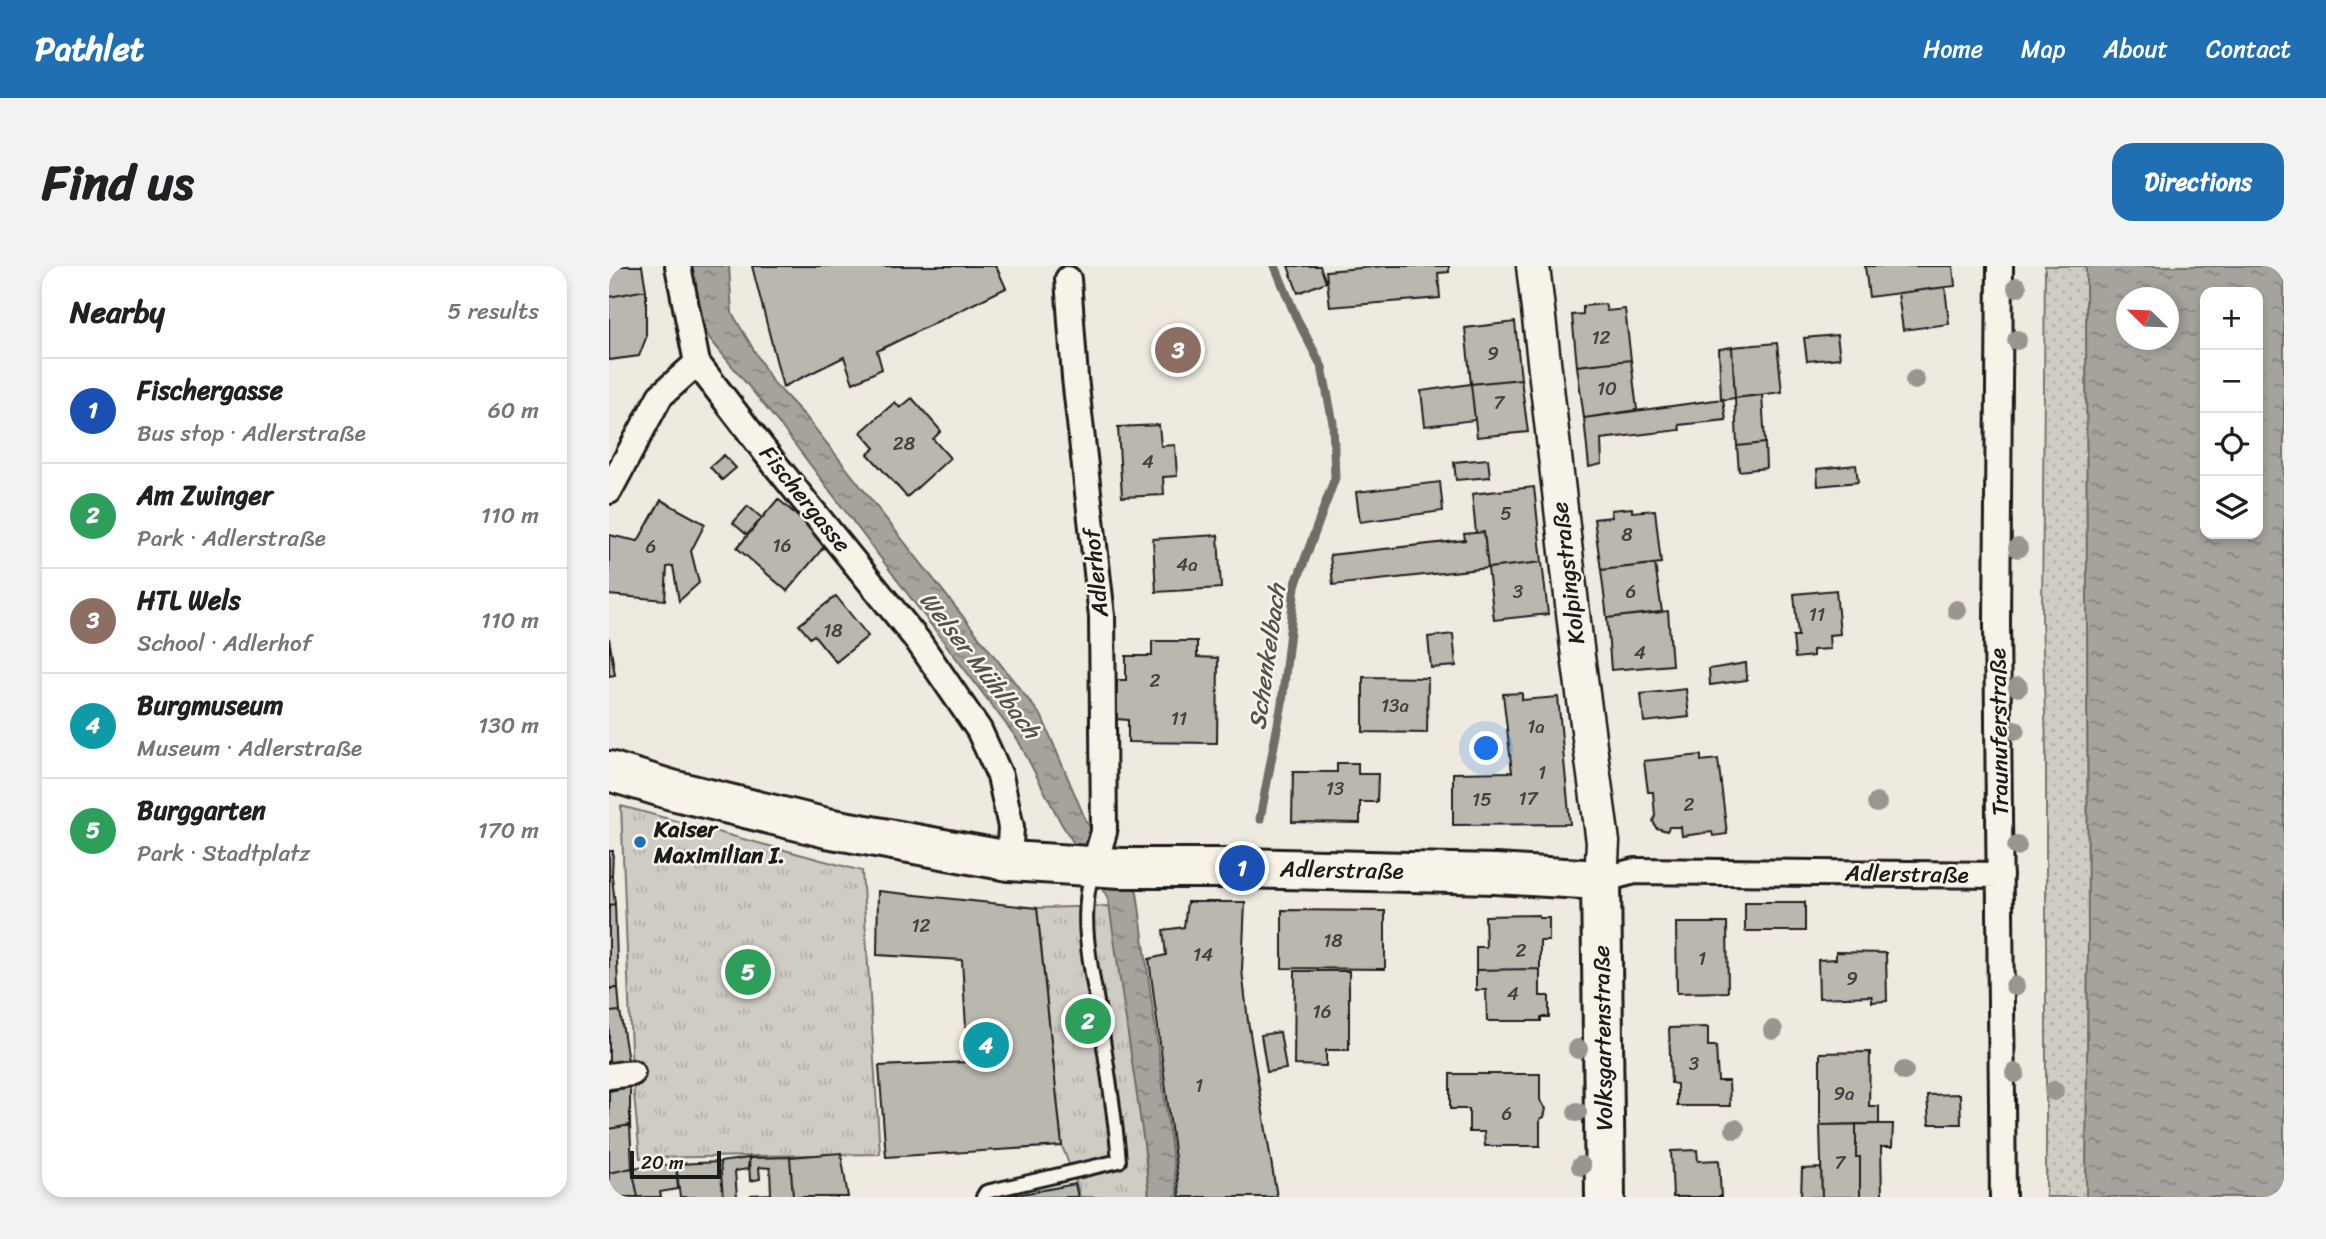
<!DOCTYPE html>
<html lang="en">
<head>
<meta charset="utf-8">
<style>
  :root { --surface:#fff; --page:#f2f2f2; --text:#202124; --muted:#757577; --line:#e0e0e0; --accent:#1f6fb2 }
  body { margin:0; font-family:Sriracha,sans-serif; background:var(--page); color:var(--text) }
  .controls { position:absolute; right:21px; top:21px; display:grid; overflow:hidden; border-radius:14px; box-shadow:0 4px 10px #0003 }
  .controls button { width:63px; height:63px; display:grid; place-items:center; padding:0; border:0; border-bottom:2px solid var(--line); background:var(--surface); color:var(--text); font:35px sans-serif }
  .compass { position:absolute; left:1507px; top:21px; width:63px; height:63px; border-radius:50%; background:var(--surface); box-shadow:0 4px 10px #0003; rotate:293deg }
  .scale { position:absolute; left:21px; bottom:18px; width:91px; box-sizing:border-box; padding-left:7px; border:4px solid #1c1c1c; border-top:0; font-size:19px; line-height:24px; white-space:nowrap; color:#1c1c1c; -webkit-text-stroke:5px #f7f3e8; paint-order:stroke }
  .you { position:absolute; left:878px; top:483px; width:24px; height:24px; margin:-18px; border:5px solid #fff; border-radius:50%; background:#1a73e8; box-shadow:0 0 0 10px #1a73e833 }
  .badge { display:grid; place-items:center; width:46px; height:46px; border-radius:50%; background:var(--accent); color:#fff; font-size:23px; font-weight:700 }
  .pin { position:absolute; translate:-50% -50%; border:4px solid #fff; box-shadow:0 2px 7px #0006 }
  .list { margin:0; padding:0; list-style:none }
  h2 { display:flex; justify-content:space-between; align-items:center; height:91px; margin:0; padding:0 28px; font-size:30px }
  h2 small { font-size:23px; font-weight:400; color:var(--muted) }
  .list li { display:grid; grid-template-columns:46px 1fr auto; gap:21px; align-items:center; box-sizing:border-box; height:105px; padding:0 28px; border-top:2px solid var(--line) }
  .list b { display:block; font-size:26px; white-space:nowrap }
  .list p { margin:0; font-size:23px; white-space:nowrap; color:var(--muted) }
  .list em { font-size:23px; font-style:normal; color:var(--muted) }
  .icon { flex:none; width:38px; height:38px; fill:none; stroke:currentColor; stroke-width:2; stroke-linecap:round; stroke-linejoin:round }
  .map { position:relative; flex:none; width:1675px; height:931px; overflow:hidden; border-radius:21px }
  header { display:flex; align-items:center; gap:42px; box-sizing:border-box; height:98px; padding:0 35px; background:var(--accent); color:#fff }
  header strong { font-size:33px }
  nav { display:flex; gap:38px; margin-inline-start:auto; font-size:24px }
  .intro { display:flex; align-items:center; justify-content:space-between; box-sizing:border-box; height:168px; padding:0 42px }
  h1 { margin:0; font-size:49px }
  .button { padding:18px 32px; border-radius:21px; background:var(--accent); color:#fff; font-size:24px; font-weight:700 }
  main { display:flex; gap:42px; padding:0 42px }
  aside { flex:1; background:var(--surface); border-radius:21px; box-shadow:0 4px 10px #0003 }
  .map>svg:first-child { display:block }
  .grass { fill:url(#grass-dots); stroke:#767470; stroke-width:2 }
  .park { fill:url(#park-tufts); stroke:#767470; stroke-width:2 }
  .water { fill:url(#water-ripples); stroke:#6f6d69; stroke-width:2; fill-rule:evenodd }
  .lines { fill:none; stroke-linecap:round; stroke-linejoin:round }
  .stream { stroke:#6f6d69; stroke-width:9 }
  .building { fill:#bab7af; stroke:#1c1c1c; stroke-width:2 }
  .service-casing { stroke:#1c1c1c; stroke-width:18 }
  .minor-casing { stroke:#1c1c1c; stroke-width:30 }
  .tertiary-casing { stroke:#1c1c1c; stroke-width:37 }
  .primary-casing { stroke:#1c1c1c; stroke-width:44 }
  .service { stroke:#f7f3e8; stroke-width:12 }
  .minor { stroke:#f7f3e8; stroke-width:24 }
  .tertiary { stroke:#f7f3e8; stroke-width:32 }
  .primary { stroke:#f7f3e8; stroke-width:38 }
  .tree { fill:#989690 }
  .poi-dot { fill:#1f6fb2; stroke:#f7f3e8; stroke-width:2.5 }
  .labels { text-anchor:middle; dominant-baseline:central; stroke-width:5; stroke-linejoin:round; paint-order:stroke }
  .number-label { font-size:19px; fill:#444341 }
  .street-label { font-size:23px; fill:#1c1c1c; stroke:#f7f3e8 }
  .poi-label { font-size:23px; font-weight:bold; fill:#1c1c1c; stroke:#f7f3e8; text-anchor:start }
  .water-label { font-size:24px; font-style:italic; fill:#535250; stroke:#f7f3e8 }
</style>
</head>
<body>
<header>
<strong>Pathlet</strong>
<nav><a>Home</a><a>Map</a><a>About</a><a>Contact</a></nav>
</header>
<div class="intro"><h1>Find us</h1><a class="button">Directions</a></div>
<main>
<aside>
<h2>Nearby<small>5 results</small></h2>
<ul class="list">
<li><span class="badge" style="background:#1a4fb4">1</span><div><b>Fischergasse</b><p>Bus stop · Adlerstraße</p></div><em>60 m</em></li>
<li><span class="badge" style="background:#2e9e5b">2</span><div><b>Am Zwinger</b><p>Park · Adlerstraße</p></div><em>110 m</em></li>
<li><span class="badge" style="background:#8d6e63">3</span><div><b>HTL Wels</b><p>School · Adlerhof</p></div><em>110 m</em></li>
<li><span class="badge" style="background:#0f9aa8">4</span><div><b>Burgmuseum</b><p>Museum · Adlerstraße</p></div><em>130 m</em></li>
<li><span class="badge" style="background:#2e9e5b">5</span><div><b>Burggarten</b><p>Park · Stadtplatz</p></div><em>170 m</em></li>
</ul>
</aside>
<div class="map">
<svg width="1675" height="931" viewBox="0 0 1675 931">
  <defs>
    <pattern id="grass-dots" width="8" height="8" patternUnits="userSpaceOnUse" patternTransform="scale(1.75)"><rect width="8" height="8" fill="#cfccc3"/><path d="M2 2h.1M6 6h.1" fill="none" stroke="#b1afa7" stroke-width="1.8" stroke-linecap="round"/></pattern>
    <pattern id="park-tufts" width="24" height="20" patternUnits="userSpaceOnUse" patternTransform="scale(1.75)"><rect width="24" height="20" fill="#cfccc3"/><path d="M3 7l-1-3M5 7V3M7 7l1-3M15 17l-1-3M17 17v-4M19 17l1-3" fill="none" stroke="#b1afa7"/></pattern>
    <pattern id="water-ripples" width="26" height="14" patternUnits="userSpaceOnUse" patternTransform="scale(1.75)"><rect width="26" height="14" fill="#a6a39d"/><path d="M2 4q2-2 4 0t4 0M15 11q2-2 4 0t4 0" fill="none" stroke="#86847f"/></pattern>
  </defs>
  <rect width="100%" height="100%" fill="#eeeae0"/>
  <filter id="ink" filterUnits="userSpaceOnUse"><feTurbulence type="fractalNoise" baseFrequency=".0143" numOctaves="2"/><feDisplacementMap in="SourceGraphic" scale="14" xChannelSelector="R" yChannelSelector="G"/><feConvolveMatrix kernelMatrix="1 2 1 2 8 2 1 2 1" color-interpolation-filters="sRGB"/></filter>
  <g filter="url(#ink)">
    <path class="grass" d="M 1436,0 L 1477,0 L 1479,673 L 1477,931 L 1437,931 L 1437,482 L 1433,351 Z"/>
    <path class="park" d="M 12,540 L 253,605 L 271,888 L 31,892 L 23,807 Z
      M 501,640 L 534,867 L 540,931 L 471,931 L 467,916 L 453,880 L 428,642 Z"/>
    <path class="water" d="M 83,0 L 120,0 L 123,47 L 163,115 L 197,151 L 433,451 L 477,555 L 528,626 L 569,931 L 540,931 L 537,892 L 499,631 L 452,557 L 409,474 L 172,160 L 101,73 L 88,52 Z
      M 1477,0 L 1675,0 L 1675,931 L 1477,931 L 1479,673 ZM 1649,26 L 1649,268 L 1596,268 L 1596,26 ZM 1518,32 L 1560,32 L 1560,74 L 1518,74 Z"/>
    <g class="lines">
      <path class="stream" d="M 651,553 L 673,437 L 686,320 L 726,212 L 724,157 L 713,101 L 687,51 L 666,0"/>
    </g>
    <path class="building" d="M 0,0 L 33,0 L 37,24 L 0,31 Z
      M 143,0 L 387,0 L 397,22 L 268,85 L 273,103 L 244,117 L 235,91 L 174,121 Z
      M 679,0 L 711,0 L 717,16 L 689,27 Z
      M 776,0 L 840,0 L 840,6 L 829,7 L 831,32 L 721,41 L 717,5 Z
      M 1256,0 L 1344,0 L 1346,20 L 1260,31 Z
      M 1336,21 L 1340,58 L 1294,64 L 1289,27 Z
      M 37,24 L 37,72 L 30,90 L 0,94 L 0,31 Z
      M 996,38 L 998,45 L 1016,43 L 1022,94 L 968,100 L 963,49 L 974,48 L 974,40 Z
      M 906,56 L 912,113 L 862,118 L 856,62 Z
      M 1228,69 L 1231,92 L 1198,95 L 1195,72 Z
      M 1168,77 L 1173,126 L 1126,132 L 1123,81 Z
      M 1123,81 L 1126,132 L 1112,134 L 1110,83 Z
      M 1022,94 L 1028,144 L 975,152 L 968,100 Z
      M 912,113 L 919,166 L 868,171 L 862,118 Z
      M 862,118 L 866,154 L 816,160 L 812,125 Z
      M 1153,129 L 1156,177 L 1128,180 L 1126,132 Z
      M 303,132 L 332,165 L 324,173 L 341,192 L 298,231 L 259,188 L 266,182 L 252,166 L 286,136 L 291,142 Z
      M 1114,133 L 1117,154 L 1070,159 L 1071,164 L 992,173 L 993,198 L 980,201 L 975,152 Z
      M 550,159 L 552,180 L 566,179 L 568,210 L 554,211 L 555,229 L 513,231 L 509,161 Z
      M 1156,177 L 1157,202 L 1130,205 L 1128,180 Z
      M 115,189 L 127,202 L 113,214 L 101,201 Z
      M 879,193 L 881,211 L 847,214 L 845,196 Z
      M 1247,199 L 1249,216 L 1209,220 L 1208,203 Z
      M 831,216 L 834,245 L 751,256 L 747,226 Z
      M 925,221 L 933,296 L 879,302 L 875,266 L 867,267 L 863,228 Z
      M 169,233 L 219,276 L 178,325 L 128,282 Z
      M 52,234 L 96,258 L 82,285 L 90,317 L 70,335 L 64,300 L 58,301 L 56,334 L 0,329 L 0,269 L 29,275 Z
      M 139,240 L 153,252 L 138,269 L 124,257 Z
      M 1023,242 L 1023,246 L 1046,244 L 1052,297 L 992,304 L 985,253 L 1003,251 L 1002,244 Z
      M 875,266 L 879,302 L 724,319 L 721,289 L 856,274 L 855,268 Z
      M 609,269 L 612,322 L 547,326 L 544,273 Z
      M 933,296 L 939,348 L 885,354 L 879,302 Z
      M 1046,298 L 1053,346 L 998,352 L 992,304 Z
      M 1227,324 L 1231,368 L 1220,369 L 1221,383 L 1204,384 L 1204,390 L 1186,392 L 1184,370 L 1189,370 L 1185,328 Z
      M 227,330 L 259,370 L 227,396 L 205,369 L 201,372 L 190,359 Z
      M 1059,345 L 1063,399 L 1002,404 L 998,352 Z
      M 844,368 L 847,400 L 822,402 L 819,371 Z
      M 0,372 L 6,409 L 0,410 Z
      M 543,375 L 588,375 L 588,391 L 609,392 L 608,477 L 519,476 L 519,454 L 508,453 L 508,414 L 517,414 L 517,390 L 543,390 Z
      M 1137,397 L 1138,414 L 1101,419 L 1100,403 Z
      M 754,411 L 819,412 L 818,467 L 754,466 Z
      M 1077,423 L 1080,451 L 1035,456 L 1032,428 Z
      M 913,427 L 913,434 L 949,431 L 961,558 L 844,559 L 844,507 L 903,506 L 894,428 Z
      M 1092,489 L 1092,495 L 1109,493 L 1118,568 L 1104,570 L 1103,566 L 1073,570 L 1072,561 L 1060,561 L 1058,565 L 1047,562 L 1044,555 L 1046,550 L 1044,526 L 1039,526 L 1035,495 Z
      M 728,497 L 749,497 L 749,508 L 769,508 L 768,536 L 751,536 L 751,557 L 683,556 L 684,506 L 728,506 Z
      M 0,585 L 4,585 L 3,610 L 0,610 Z
      M 0,610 L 3,610 L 6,638 L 0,639 Z
      M 269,625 L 428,642 L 453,880 L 277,891 L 270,800 L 359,796 L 353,694 L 268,689 Z
      M 578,636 L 636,636 L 633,704 L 639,755 L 668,931 L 571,931 L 540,693 L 557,689 L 554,664 L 575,661 Z
      M 1136,636 L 1196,636 L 1196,665 L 1136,665 Z
      M 6,638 L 9,722 L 0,722 L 0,639 Z
      M 673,644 L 776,645 L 776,703 L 673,702 Z
      M 930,649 L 930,652 L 940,652 L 940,675 L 931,675 L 931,703 L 867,704 L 867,681 L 877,681 L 876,650 Z
      M 1067,657 L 1118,657 L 1119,726 L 1068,727 Z
      M 1227,686 L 1277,687 L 1278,735 L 1263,736 L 1263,730 L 1210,732 L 1209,694 L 1227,693 Z
      M 931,703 L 931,730 L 940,730 L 940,751 L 932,751 L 932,755 L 878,755 L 877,724 L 867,724 L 867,704 Z
      M 686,705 L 740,705 L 740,784 L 717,784 L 717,800 L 685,799 Z
      M 9,722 L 11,745 L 0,746 L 0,723 Z
      M 11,745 L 19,795 L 0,797 L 0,746 Z
      M 1099,761 L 1099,780 L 1107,780 L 1109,815 L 1120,815 L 1121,840 L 1068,840 L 1068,818 L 1062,817 L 1060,762 Z
      M 671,766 L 677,803 L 658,806 L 652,769 Z
      M 1261,786 L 1260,840 L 1270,840 L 1270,858 L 1211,859 L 1211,787 Z
      M 841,808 L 931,808 L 931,834 L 937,843 L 935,851 L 931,853 L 931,880 L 876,880 L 875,866 L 860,866 L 860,843 L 841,843 Z
      M 21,821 L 21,859 L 0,863 L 0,825 Z
      M 1351,828 L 1352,858 L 1320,858 L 1318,829 Z
      M 1247,858 L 1284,858 L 1283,881 L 1272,881 L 1273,931 L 1251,931 L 1251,891 L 1247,891 Z
      M 1247,858 L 1247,891 L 1251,891 L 1251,931 L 1213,931 L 1211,859 Z
      M 21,859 L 23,902 L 0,907 L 0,863 Z
      M 1088,884 L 1089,895 L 1110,894 L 1112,931 L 1064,931 L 1062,885 Z
      M 232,887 L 239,931 L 184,931 L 181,891 Z
      M 181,891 L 184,931 L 142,931 L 142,929 L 162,928 L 161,902 L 150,901 L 151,913 L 141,915 L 140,892 Z
      M 140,892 L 139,903 L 126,905 L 128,931 L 114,931 L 111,896 Z
      M 111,896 L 114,931 L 71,931 L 67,898 Z
      M 67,898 L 69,923 L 51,926 L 52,931 L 29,931 L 23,902 Z
      M 23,902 L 29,931 L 0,931 L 0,907 Z
      M 1212,902 L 1213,931 L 1192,931 L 1193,903 Z
      M 466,918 L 469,931 L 398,931 Z"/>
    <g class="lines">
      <g class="service-casing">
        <path id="service" d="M 374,931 L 377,926 L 510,895 C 506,845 497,796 490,747 C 482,701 469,650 484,604"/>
      </g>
      <g class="minor-casing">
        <path id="minor" d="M 69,0 L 88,97 L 164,196 L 309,375 L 370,464 L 391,510 L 402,561 L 400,595
          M 1391,0 L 1388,357 L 1394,931
          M 459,13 L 466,112 L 493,350 L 495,566 L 485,600
          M 0,225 L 51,130 L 88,97
          M 992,614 L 1026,605 L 1391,609
          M 0,810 L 23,807"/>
      </g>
      <g class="tertiary-casing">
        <path id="tertiary" d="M 924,0 L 969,390 L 994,576 L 992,614"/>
      </g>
      <g class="primary-casing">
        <path id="primary" d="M 0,505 L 63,524 L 218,562 L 400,595 L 512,602 L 633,602 L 886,608 L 992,614 L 996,931"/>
      </g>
      <use href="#service" class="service"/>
      <use href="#minor" class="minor"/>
      <use href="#tertiary" class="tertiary"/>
      <use href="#primary" class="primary"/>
    </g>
    <g class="tree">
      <circle cx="1408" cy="21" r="10"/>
      <circle cx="1408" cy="74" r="10"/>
      <circle cx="1306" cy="114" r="10"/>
      <circle cx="1409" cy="282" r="10"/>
      <circle cx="1348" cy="344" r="10"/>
      <circle cx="1409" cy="421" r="10"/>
      <circle cx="1406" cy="464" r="10"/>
      <circle cx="1268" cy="537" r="10"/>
      <circle cx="1408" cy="580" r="10"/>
      <circle cx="1406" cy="720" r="10"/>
      <circle cx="1164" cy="764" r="10"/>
      <circle cx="969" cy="783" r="10"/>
      <circle cx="1295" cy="805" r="10"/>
      <circle cx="1406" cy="807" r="10"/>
      <circle cx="1445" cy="825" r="10"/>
      <circle cx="968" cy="846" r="10"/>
      <circle cx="1126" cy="863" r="10"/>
      <circle cx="972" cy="900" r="10"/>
    </g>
  </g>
  <circle class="poi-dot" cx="31" cy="576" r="7"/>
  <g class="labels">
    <g class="number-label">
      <text x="992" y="71">12</text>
      <text x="884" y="87">9</text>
      <text x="998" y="122">10</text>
      <text x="890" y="136">7</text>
      <text x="295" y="177">28</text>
      <text x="539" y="195">4</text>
      <text x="897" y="247">5</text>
      <text x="1018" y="268">8</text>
      <text x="173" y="279">16</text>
      <text x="42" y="280">6</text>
      <text x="578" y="298">4a</text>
      <text x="909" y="325">3</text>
      <text x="1022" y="325">6</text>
      <text x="1208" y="348">11</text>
      <text x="224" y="364">18</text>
      <text x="1031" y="386">4</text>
      <text x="546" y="414">2</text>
      <text x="786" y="439">13a</text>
      <text x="570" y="452">11</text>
      <text x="927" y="460">1a</text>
      <text x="933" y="506">1</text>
      <text x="726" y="522">13</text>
      <text x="919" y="532">17</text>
      <text x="873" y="533">15</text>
      <text x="1080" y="538">2</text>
      <text x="312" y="659">12</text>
      <text x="724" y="674">18</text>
      <text x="912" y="684">2</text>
      <text x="594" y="688">14</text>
      <text x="1093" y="692">1</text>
      <text x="1243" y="712">9</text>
      <text x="904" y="727">4</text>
      <text x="713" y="745">16</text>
      <text x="1085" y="797">3</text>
      <text x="590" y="819">1</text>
      <text x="1235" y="827">9a</text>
      <text x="898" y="847">6</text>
      <text x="1231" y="896">7</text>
    </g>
    <g class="street-label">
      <text transform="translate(196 233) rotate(51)">Fischergasse</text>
      <text transform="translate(487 307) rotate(-96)">Adlerhof</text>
      <text transform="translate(959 307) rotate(-97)">Kolpingstraße</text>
      <text transform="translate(1390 466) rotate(-91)">Traunuferstraße</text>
      <text transform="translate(733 604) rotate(1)">Adlerstraße</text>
      <text transform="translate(1298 608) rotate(1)">Adlerstraße</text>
      <text transform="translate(994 772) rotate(-91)">Volksgartenstraße</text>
    </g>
    <g class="poi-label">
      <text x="45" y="563">Kaiser<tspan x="45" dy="26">Maximilian I.</tspan></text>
    </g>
    <g class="water-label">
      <text transform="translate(658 391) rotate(-82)">Schenkelbach</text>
      <text transform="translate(371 399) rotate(52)">Welser Mühlbach</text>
    </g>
  </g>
</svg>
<div class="controls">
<button>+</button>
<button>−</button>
<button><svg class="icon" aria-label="locate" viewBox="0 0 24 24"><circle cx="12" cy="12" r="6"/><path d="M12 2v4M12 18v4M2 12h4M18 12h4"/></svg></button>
<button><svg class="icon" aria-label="layers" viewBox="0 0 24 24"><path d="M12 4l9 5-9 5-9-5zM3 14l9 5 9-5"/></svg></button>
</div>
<svg class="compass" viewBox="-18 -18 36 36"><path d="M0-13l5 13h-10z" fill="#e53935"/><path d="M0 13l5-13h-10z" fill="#757577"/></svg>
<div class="scale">20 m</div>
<div class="you"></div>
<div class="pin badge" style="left:633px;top:602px;background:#1a4fb4">1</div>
<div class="pin badge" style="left:479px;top:755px;background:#2e9e5b">2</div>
<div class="pin badge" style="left:569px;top:84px;background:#8d6e63">3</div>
<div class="pin badge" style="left:377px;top:779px;background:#0f9aa8">4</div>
<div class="pin badge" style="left:139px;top:706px;background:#2e9e5b">5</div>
</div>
</main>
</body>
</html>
